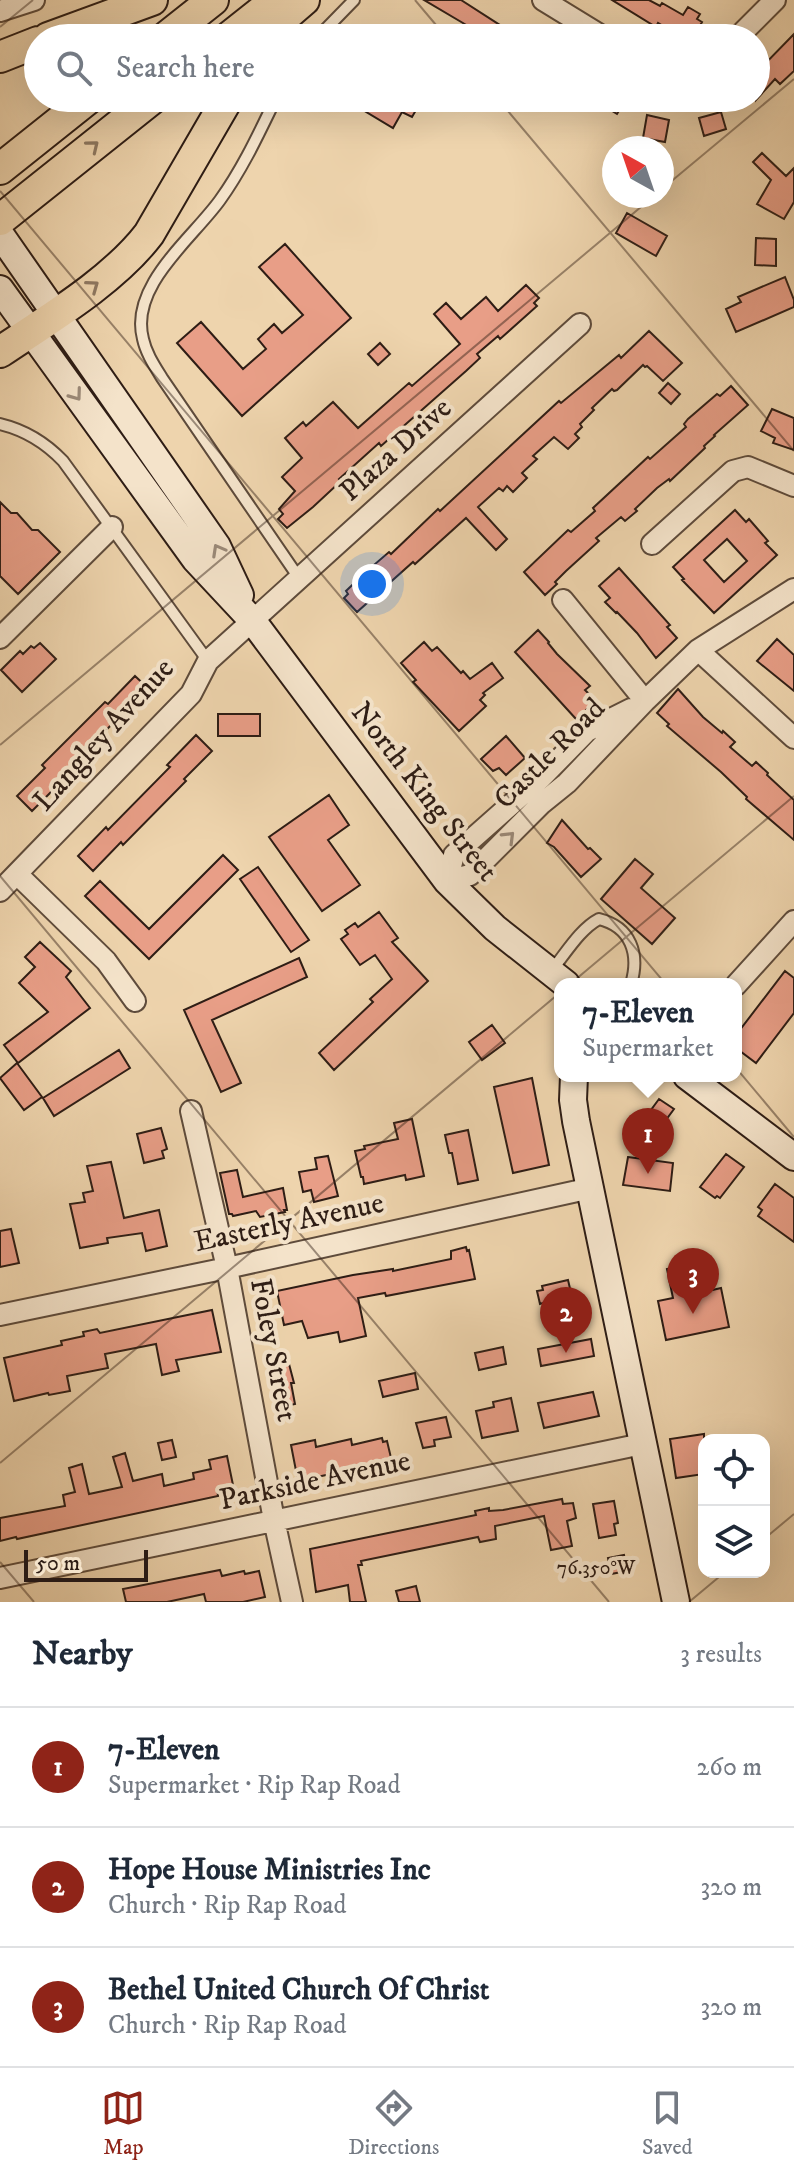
<!DOCTYPE html>
<html lang="en">
<head>
<meta charset="utf-8">
<style>
  :root { --surface:#fff; --page:#f6f6f7; --text:#1f2937; --muted:#747a83; --line:#e0e1e3; --accent:#8f2418 }
  body { margin:0; font-family:"IM FELL DW Pica",serif; background:var(--page); color:var(--text) }
  .controls { position:absolute; right:24px; bottom:24px; display:grid; overflow:hidden; border-radius:16px; box-shadow:0 8px 32px #0002 }
  .controls button { width:72px; height:72px; display:grid; place-items:center; padding:0; border:0; border-bottom:2px solid var(--line); background:var(--surface); color:var(--text); font:40px sans-serif }
  .compass { position:absolute; left:602px; top:136px; width:72px; height:72px; border-radius:50%; background:var(--surface); box-shadow:0 8px 32px #0002; rotate:320deg }
  .scale { position:absolute; left:24px; bottom:20px; width:124px; box-sizing:border-box; padding-left:8px; border:4px solid #2e1d15; border-top:0; font-size:22px; line-height:28px; white-space:nowrap; color:#2e1d15; -webkit-text-stroke:6px #f4e3ca; paint-order:stroke }
  .you { position:absolute; left:372px; top:584px; width:28px; height:28px; margin:-20px; border:6px solid #fff; border-radius:50%; background:#1a73e8; box-shadow:0 0 0 12px #1a73e833 }
  .badge { display:grid; place-items:center; width:52px; height:52px; border-radius:50%; background:var(--accent); color:#fff; font-size:26px; font-weight:700 }
  .pin { position:absolute; translate:-50% -66px; filter:drop-shadow(0 2px 4px #0008) }
  .pin::after { content:''; position:absolute; top:42px; width:28px; height:24px; background:inherit; clip-path:polygon(0 0,100% 0,50% 100%) }
  .popup { position:absolute; left:554px; top:978px; width:188px; height:104px; box-sizing:border-box; display:grid; place-content:center; border-radius:16px; background:var(--surface); filter:drop-shadow(0 2px 6px #0005); font-size:26px; white-space:nowrap; color:var(--muted) }
  .popup b { font-size:30px; color:var(--text) }
  .popup::after { content:''; position:absolute; left:50%; top:100%; margin-left:-16px; border:16px solid transparent; border-top-color:var(--surface) }
  .list { margin:0; padding:0; list-style:none }
  h2 { display:flex; justify-content:space-between; align-items:center; height:104px; margin:0; padding:0 32px; font-size:34px }
  h2 small { font-size:26px; font-weight:400; color:var(--muted) }
  .list li { display:grid; grid-template-columns:52px 1fr auto; gap:24px; align-items:center; box-sizing:border-box; height:120px; padding:0 32px; border-top:2px solid var(--line) }
  .list b { display:block; font-size:30px; white-space:nowrap }
  .list p { margin:0; font-size:26px; white-space:nowrap; color:var(--muted) }
  .list em { font-size:26px; font-style:normal; color:var(--muted) }
  .icon { flex:none; width:44px; height:44px; fill:none; stroke:currentColor; stroke-width:2; stroke-linecap:round; stroke-linejoin:round }
  .map { position:relative; flex:none; width:794px; height:1602px; overflow:hidden }
  .search { position:absolute; background:var(--surface); box-shadow:0 8px 32px #0002; left:24px; right:24px; top:24px; height:88px; display:flex; align-items:center; gap:20px; box-sizing:border-box; padding:0 28px; border-radius:44px; color:var(--muted); font-size:30px }
  .sheet { height:464px; background:var(--surface) }
  nav { display:flex; justify-content:space-around; align-items:center; box-sizing:border-box; height:112px; border-top:2px solid var(--line); background:var(--surface); font-size:22px; color:var(--muted) }
  nav a { display:grid; justify-items:center; gap:4px }
  nav .on { color:var(--accent) }
  .map>svg:first-child { display:block }
  .building { fill:#e89e87; stroke:#2e1d15; stroke-width:2; fill-rule:evenodd }
  .lines { fill:none; stroke-linecap:round; stroke-linejoin:round }
  .lane-casing { stroke:#5e4b3b; stroke-width:14 }
  .street-casing { stroke:#5e4b3b; stroke-width:24 }
  .secondary-casing { stroke:#2e1d15; stroke-width:30 }
  .primary-casing { stroke:#2e1d15; stroke-width:34 }
  .lane { stroke:#f4e3ca; stroke-width:10 }
  .street { stroke:#f4e3ca; stroke-width:20 }
  .secondary { stroke:#f4e3ca; stroke-width:26 }
  .primary { stroke:#eed4ad; stroke-width:30 }
  .oneway { stroke:#8e7861 }
  .oneway2 { stroke:#9b8a79 }
  .ticks { fill:none; stroke:#2e1d15; stroke-width:2; stroke-opacity:0.45 }
  .labels { text-anchor:middle; dominant-baseline:central; stroke-width:8; stroke-linejoin:round; paint-order:stroke }
  .street-label { font-size:30px; fill:#2e1d15; stroke:#f4e3ca }
  .ticks-label { font-size:20px; text-anchor:middle; fill:#2e1d15; stroke:#f4e3ca; stroke-width:8; stroke-linejoin:round; paint-order:stroke }
</style>
</head>
<body>
<div class="map">
<svg width="794" height="1602" viewBox="0 0 794 1602">
  <rect width="100%" height="100%" fill="#eed4ad"/>
  <filter id="stains"><feTurbulence type="fractalNoise" baseFrequency=".0025" numOctaves="4"/><feColorMatrix values="0 0 0 0 .2 0 0 0 0 .09 0 0 0 0 .02 0 0 0 .5 -.17"/></filter>
  <radialGradient id="worn" r=".72"><stop offset=".6" stop-color="#630" stop-opacity="0"/><stop offset="1" stop-color="#630" stop-opacity=".3"/></radialGradient>
  <path class="building" d="M 424,0 L 461,0 L 520,38 L 461,38 L 468,26 Z
    M 612,0 L 649,0 L 660,6 L 662,3 L 683,15 L 688,7 L 700,14 L 697,19 L 702,22 L 693,38 L 683,38 L 658,23 L 656,27 Z
    M 794,34 L 794,71 L 780,84 L 775,79 L 756,100 L 756,73 Z
    M 343,98 L 423,98 L 412,117 L 402,112 L 393,128 Z
    M 591,98 L 627,98 L 617,114 Z
    M 721,112 L 726,129 L 704,136 L 699,118 Z
    M 647,115 L 669,120 L 665,142 L 643,138 Z
    M 762,153 L 786,176 L 794,168 L 794,202 L 784,219 L 757,204 L 771,180 L 753,162 Z
    M 627,213 L 667,236 L 656,256 L 616,233 Z
    M 756,238 L 776,239 L 776,266 L 755,265 Z
    M 285,244 L 351,318 L 242,416 L 177,343 L 201,322 L 243,369 L 266,349 L 258,339 L 274,324 L 282,333 L 303,315 L 259,267 Z
    M 785,277 L 794,300 L 794,307 L 736,332 L 726,309 L 741,302 L 738,297 Z
    M 526,285 L 539,298 L 534,303 L 537,306 L 500,339 L 498,336 L 477,354 L 480,358 L 466,371 L 381,446 L 379,443 L 339,479 L 341,481 L 313,507 L 287,528 L 278,519 L 283,514 L 279,509 L 295,491 L 282,477 L 302,458 L 285,438 L 303,422 L 306,426 L 333,402 L 358,428 L 409,383 L 412,386 L 460,344 L 434,314 L 446,303 L 461,319 L 486,297 L 498,311 Z
    M 649,331 L 682,363 L 663,381 L 647,366 L 645,367 L 643,365 L 617,390 L 614,391 L 612,389 L 592,408 L 594,410 L 580,424 L 582,427 L 575,434 L 579,438 L 568,449 L 554,437 L 533,456 L 537,459 L 522,473 L 527,478 L 513,492 L 507,486 L 503,491 L 499,488 L 478,507 L 507,539 L 496,550 L 466,518 L 415,564 L 413,562 L 357,612 L 344,598 L 348,594 L 346,591 L 367,571 L 389,552 L 391,554 L 438,509 L 440,511 L 559,401 L 561,403 L 619,355 L 621,358 Z
    M 380,343 L 390,354 L 378,365 L 368,354 Z
    M 668,383 L 680,394 L 671,404 L 659,393 Z
    M 731,386 L 748,405 L 714,435 L 715,436 L 704,446 L 705,448 L 670,481 L 669,479 L 657,488 L 635,509 L 637,511 L 625,521 L 621,517 L 596,538 L 599,541 L 566,571 L 555,582 L 557,584 L 545,595 L 524,572 L 568,530 L 571,532 L 595,511 L 593,508 L 648,457 L 650,459 L 686,427 L 684,424 L 688,419 L 717,394 L 720,396 Z
    M 772,409 L 794,418 L 794,450 L 773,443 L 775,438 L 761,431 Z
    M 0,502 L 11,513 L 17,513 L 32,530 L 38,530 L 60,552 L 18,594 L 0,576 Z
    M 735,510 L 746,522 L 749,519 L 768,541 L 765,543 L 777,555 L 714,613 L 682,580 L 684,579 L 673,567 ZM 727,539 L 747,561 L 724,582 L 704,560 Z
    M 619,568 L 670,625 L 667,627 L 677,638 L 656,658 L 637,633 L 617,612 L 616,613 L 605,602 L 610,598 L 599,586 Z
    M 538,630 L 549,642 L 548,643 L 557,654 L 590,686 L 585,690 L 596,701 L 576,719 L 515,652 Z
    M 777,639 L 794,655 L 794,691 L 757,661 Z
    M 424,642 L 432,651 L 437,647 L 461,673 L 463,671 L 470,679 L 492,663 L 503,678 L 483,693 L 485,695 L 480,700 L 486,706 L 459,731 L 413,682 L 416,680 L 401,663 Z
    M 40,643 L 56,659 L 22,692 L 1,670 L 20,651 L 23,654 L 31,646 L 34,648 Z
    M 135,676 L 151,691 L 121,721 L 118,718 L 59,778 L 62,781 L 32,811 L 17,796 L 45,768 L 42,765 L 105,702 L 108,704 Z
    M 678,689 L 703,717 L 722,733 L 723,731 L 735,742 L 730,747 L 752,766 L 756,762 L 768,773 L 767,775 L 794,800 L 794,840 L 746,799 L 747,797 L 721,772 L 667,726 L 669,724 L 657,713 Z
    M 218,714 L 260,714 L 260,736 L 218,736 Z
    M 196,735 L 212,751 L 184,779 L 186,781 L 123,845 L 121,842 L 93,871 L 78,856 L 106,827 L 108,830 L 170,767 L 167,765 Z
    M 506,736 L 525,758 L 506,775 L 499,768 L 493,771 L 481,759 Z
    M 329,795 L 349,825 L 328,840 L 360,885 L 322,911 L 269,837 Z
    M 562,820 L 588,849 L 590,848 L 601,859 L 581,877 L 554,847 L 547,843 Z
    M 223,855 L 238,870 L 149,959 L 85,896 L 100,881 L 149,929 Z
    M 635,859 L 653,874 L 641,888 L 675,918 L 652,944 L 601,899 Z
    M 258,867 L 309,940 L 291,952 L 240,879 Z
    M 379,912 L 398,938 L 392,942 L 428,981 L 334,1070 L 319,1053 L 373,1002 L 370,999 L 392,979 L 375,955 L 360,965 L 341,939 L 348,934 L 345,930 L 355,923 L 358,927 Z
    M 40,942 L 71,971 L 66,977 L 90,1008 L 18,1063 L 4,1045 L 48,1012 L 19,983 L 35,967 L 25,957 Z
    M 299,958 L 307,977 L 212,1020 L 241,1083 L 221,1092 L 184,1010 Z
    M 785,971 L 794,978 L 794,1013 L 756,1063 L 736,1048 L 736,1035 Z
    M 492,1025 L 505,1043 L 482,1060 L 469,1042 Z
    M 119,1050 L 130,1068 L 54,1116 L 43,1098 Z
    M 17,1063 L 42,1097 L 24,1110 L 0,1078 Z
    M 532,1078 L 549,1165 L 513,1173 L 494,1087 Z
    M 659,1099 L 674,1109 L 663,1124 L 648,1114 Z
    M 412,1119 L 424,1176 L 406,1180 L 405,1175 L 364,1184 L 363,1177 L 361,1177 L 355,1151 L 365,1149 L 364,1146 L 398,1139 L 394,1123 Z
    M 161,1128 L 167,1149 L 162,1151 L 164,1158 L 144,1163 L 137,1134 Z
    M 468,1130 L 478,1180 L 458,1184 L 452,1153 L 449,1153 L 445,1135 Z
    M 726,1154 L 744,1167 L 720,1198 L 717,1196 L 715,1198 L 700,1187 Z
    M 328,1156 L 338,1196 L 314,1202 L 311,1190 L 303,1192 L 299,1172 L 317,1169 L 315,1158 Z
    M 628,1157 L 673,1163 L 670,1191 L 623,1185 Z
    M 111,1162 L 124,1218 L 159,1210 L 167,1246 L 146,1251 L 142,1233 L 107,1238 L 108,1243 L 80,1248 L 70,1204 L 85,1202 L 83,1193 L 93,1191 L 87,1166 Z
    M 237,1170 L 243,1197 L 283,1188 L 287,1210 L 284,1210 L 285,1212 L 260,1217 L 256,1211 L 233,1216 L 232,1214 L 229,1214 L 220,1173 Z
    M 775,1184 L 794,1198 L 794,1242 L 758,1216 L 762,1210 L 758,1207 Z
    M 11,1229 L 19,1263 L 0,1267 L 0,1231 Z
    M 466,1247 L 467,1251 L 469,1250 L 475,1279 L 386,1296 L 385,1293 L 358,1298 L 366,1336 L 340,1342 L 338,1332 L 308,1338 L 302,1321 L 284,1325 L 277,1291 L 353,1275 L 393,1269 L 393,1271 L 451,1259 L 451,1251 Z
    M 698,1263 L 704,1292 L 721,1288 L 729,1327 L 666,1340 L 658,1301 L 673,1298 L 667,1269 Z
    M 568,1280 L 576,1314 L 550,1320 L 546,1302 L 540,1304 L 537,1291 L 543,1290 L 542,1286 Z
    M 212,1310 L 221,1352 L 176,1360 L 179,1371 L 162,1375 L 156,1344 L 105,1354 L 108,1368 L 67,1376 L 70,1391 L 49,1395 L 48,1393 L 14,1401 L 4,1358 L 62,1345 L 61,1341 L 84,1336 L 83,1332 L 97,1329 L 100,1333 Z
    M 591,1339 L 594,1356 L 541,1366 L 538,1349 Z
    M 503,1347 L 506,1364 L 479,1370 L 475,1353 Z
    M 289,1364 L 294,1383 L 291,1383 L 295,1404 L 281,1407 L 270,1368 Z
    M 415,1373 L 418,1389 L 383,1397 L 379,1381 Z
    M 593,1392 L 599,1416 L 544,1428 L 538,1403 Z
    M 511,1398 L 518,1431 L 482,1438 L 476,1411 L 494,1407 L 493,1402 Z
    M 446,1417 L 451,1437 L 434,1440 L 435,1446 L 423,1448 L 416,1423 Z
    M 704,1434 L 704,1474 L 676,1478 L 670,1439 Z
    M 382,1438 L 383,1442 L 387,1441 L 392,1462 L 389,1463 L 390,1467 L 377,1470 L 376,1465 L 373,1465 L 298,1481 L 291,1445 L 315,1440 L 316,1447 L 351,1439 L 352,1445 Z
    M 172,1440 L 176,1457 L 162,1460 L 158,1443 Z
    M 125,1453 L 133,1481 L 162,1474 L 164,1486 L 194,1479 L 193,1473 L 211,1469 L 209,1460 L 227,1456 L 233,1485 L 217,1488 L 218,1496 L 17,1539 L 16,1537 L 0,1541 L 0,1518 L 65,1506 L 63,1495 L 75,1492 L 69,1468 L 82,1464 L 89,1494 L 122,1487 L 113,1457 Z
    M 562,1499 L 563,1504 L 573,1503 L 576,1518 L 567,1521 L 572,1546 L 551,1550 L 544,1516 L 495,1526 L 496,1539 L 480,1542 L 478,1537 L 361,1561 L 362,1565 L 358,1565 L 366,1602 L 350,1602 L 348,1585 L 316,1592 L 310,1549 L 476,1515 L 475,1511 L 489,1508 L 489,1511 L 503,1510 Z
    M 614,1501 L 618,1523 L 614,1524 L 616,1535 L 599,1538 L 593,1504 Z
    M 624,1555 L 627,1571 L 611,1574 L 608,1558 Z
    M 220,1570 L 222,1576 L 244,1571 L 245,1574 L 259,1571 L 265,1597 L 243,1602 L 206,1602 L 204,1594 L 167,1602 L 126,1602 L 123,1589 Z
    M 416,1586 L 420,1602 L 399,1602 L 396,1591 Z"/>
  <g class="lines">
    <g class="lane-casing">
      <path id="lane" d="M 317,38 L 354,0
        M 276,98 C 259,133 243,168 220,200 C 192,239 129,286 143,339 C 146,353 154,365 162,378 L 299,578
        M 0,424 C 25,430 45,442 63,461 L 208,661
        M 552,970 C 566,953 580,929 599,919 C 631,927 640,954 631,984"/>
    </g>
    <g class="street-casing">
      <path id="street" d="M 543,0 L 605,38
        M 0,11 L 34,0
        M 737,38 L 775,0
        M 652,544 L 733,471 L 748,467 L 794,486
        M 563,600 L 645,701
        M 0,638 L 112,527
        M 698,650 L 794,738
        M 17,874 L 106,961 L 135,1001
        M 447,881 L 470,875 L 541,804 L 567,783 L 645,701 L 698,650 L 794,589
        M 447,881 L 454,855 L 541,778 L 587,731 L 631,709
        M 0,891 L 191,694 L 208,661 L 580,324
        M 736,985 L 794,921
        M 191,1111 L 227,1268 L 274,1520 L 292,1602
        M 0,1315 L 227,1268 L 591,1188
        M 0,1578 L 642,1444"/>
    </g>
    <g class="secondary-casing">
      <path id="secondary" d="M 0,234 L 217,546 L 240,595
        M 0,289 L 195,559 L 252,620 L 447,881 L 495,928 L 566,984
        M 574,1076 L 573,1100 L 576,1121 L 676,1602
        M 687,1076 L 794,1157"/>
    </g>
    <g class="primary-casing">
      <path id="primary" d="M 48,38 L 152,0
        M 165,38 L 213,0
        M 228,38 L 276,0
        M 266,38 L 282,19 L 304,0
        M 0,57 L 38,42
        M 0,169 L 89,98
        M 0,220 L 153,98
        M 0,352 C 49,319 113,281 149,234 L 228,98"/>
    </g>
    <use href="#lane" class="lane"/>
    <use href="#street" class="street"/>
    <use href="#secondary" class="secondary"/>
    <use href="#primary" class="primary"/>
  </g>
  <defs><path id="oneway-chevron" d="M-2-3.5L2.5 0L-2 3.5" fill="none" stroke-width="1.6" stroke-linecap="round" stroke-linejoin="round" transform="scale(2)"/></defs>
  <g class="oneway">
    <use href="#oneway-chevron" transform="translate(93 146) rotate(-39)"/>
    <use href="#oneway-chevron" transform="translate(93 286) rotate(-36)"/>
  </g>
  <g class="oneway2">
    <use href="#oneway-chevron" transform="translate(76 395) rotate(54)"/>
    <use href="#oneway-chevron" transform="translate(218 550) rotate(-119)"/>
    <use href="#oneway-chevron" transform="translate(509 837) rotate(-45)"/>
  </g>
  <path class="ticks" d="M 415,0 L 447,38M 0,27 L 33,0M 497,98 L 794,451M 662,189 L 794,79M 0,191 L 794,1137M 0,745 L 654,196M 0,876 L 609,1602M 0,1463 L 794,796M 764,1539 L 794,1514M 0,1562 L 34,1602M 689,1602 L 725,1572"/>
  <g class="labels">
    <g class="street-label">
      <text transform="translate(396 450) rotate(-42)">Plaza Drive</text>
      <text transform="translate(104 735) rotate(-48)">Langley Avenue</text>
      <text transform="translate(550 754) rotate(-45)">Castle Road</text>
      <text transform="translate(424 792) rotate(52)">North King Street</text>
      <text transform="translate(289 1223) rotate(-12)">Easterly Avenue</text>
      <text transform="translate(273 1350) rotate(79)">Foley Street</text>
      <text transform="translate(315 1481) rotate(-12)">Parkside Avenue</text>
    </g>
  </g>
  <g class="ticks-label">
    <text x="596" y="1574">76.350°W</text>
  </g>
  <rect width="100%" height="100%" filter="url(#stains)"/>
  <rect width="100%" height="100%" fill="url(#worn)"/>
</svg>
<div class="controls">
<button><svg class="icon" aria-label="locate" viewBox="0 0 24 24"><circle cx="12" cy="12" r="6"/><path d="M12 2v4M12 18v4M2 12h4M18 12h4"/></svg></button>
<button><svg class="icon" aria-label="layers" viewBox="0 0 24 24"><path d="M12 4l9 5-9 5-9-5zM3 14l9 5 9-5"/></svg></button>
</div>
<svg class="compass" viewBox="-18 -18 36 36"><path d="M0-13l5 13h-10z" fill="#e53935"/><path d="M0 13l5-13h-10z" fill="#747a83"/></svg>
<div class="scale">50 m</div>
<div class="you"></div>
<div class="pin badge" style="left:648px;top:1174px">1</div>
<div class="popup"><b>7-Eleven</b>Supermarket</div>
<div class="pin badge" style="left:566px;top:1353px">2</div>
<div class="pin badge" style="left:693px;top:1314px">3</div>
<div class="search"><svg class="icon" aria-label="search" viewBox="0 0 24 24"><circle cx="10" cy="10" r="6"/><path d="M15 15l6 6"/></svg>Search here</div>
</div>
<section class="sheet">
<h2>Nearby<small>3 results</small></h2>
<ul class="list">
<li><span class="badge">1</span><div><b>7-Eleven</b><p>Supermarket · Rip Rap Road</p></div><em>260 m</em></li>
<li><span class="badge">2</span><div><b>Hope House Ministries Inc</b><p>Church · Rip Rap Road</p></div><em>320 m</em></li>
<li><span class="badge">3</span><div><b>Bethel United Church Of Christ</b><p>Church · Rip Rap Road</p></div><em>320 m</em></li>
</ul>
</section>
<nav>
<a class="on"><svg class="icon" aria-label="map" viewBox="0 0 24 24"><path d="M3 6l6-2 6 2 6-2v14l-6 2-6-2-6 2zM9 4v14M15 6v14"/></svg>Map</a>
<a><svg class="icon" aria-label="directions" viewBox="0 0 24 24"><path d="M12 3l9 9-9 9-9-9zM9 14v-3h6M13 9l2 2-2 2"/></svg>Directions</a>
<a><svg class="icon" aria-label="saved" viewBox="0 0 24 24"><path d="M7 4h10v16l-5-4-5 4z"/></svg>Saved</a>
</nav>
</body>
</html>
